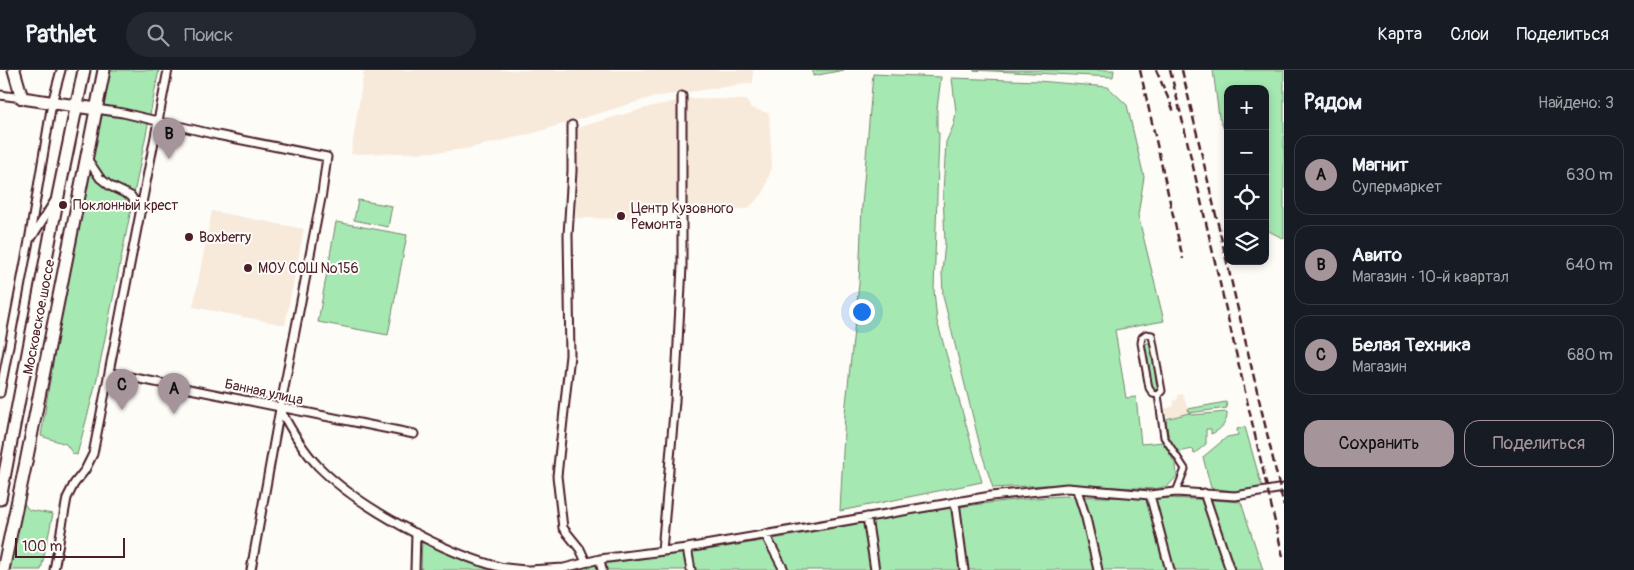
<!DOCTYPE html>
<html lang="ru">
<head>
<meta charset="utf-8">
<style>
  :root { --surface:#171b24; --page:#242831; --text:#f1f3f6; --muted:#9ea1a6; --line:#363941; --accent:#a6949b }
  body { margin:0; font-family:Pangolin,sans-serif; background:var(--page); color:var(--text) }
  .controls { position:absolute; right:15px; top:15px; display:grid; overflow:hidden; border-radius:10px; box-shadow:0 2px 8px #0003 }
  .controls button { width:45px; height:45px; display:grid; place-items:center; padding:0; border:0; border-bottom:1px solid var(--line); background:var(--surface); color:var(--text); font:25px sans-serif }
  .scale { position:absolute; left:15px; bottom:12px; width:110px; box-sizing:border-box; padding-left:5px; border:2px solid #4a1f2b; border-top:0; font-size:14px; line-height:18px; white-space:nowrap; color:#4a1f2b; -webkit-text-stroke:4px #fdfcf7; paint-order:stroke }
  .you { position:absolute; left:861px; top:241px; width:18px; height:18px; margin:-12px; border:4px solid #fff; border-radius:50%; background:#1a73e8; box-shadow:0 0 0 8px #1a73e833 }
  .badge { display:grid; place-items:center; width:32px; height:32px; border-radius:50%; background:var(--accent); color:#111; font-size:16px; font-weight:700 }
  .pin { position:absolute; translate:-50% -41px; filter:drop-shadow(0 1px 2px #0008) }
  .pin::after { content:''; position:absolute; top:26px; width:18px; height:15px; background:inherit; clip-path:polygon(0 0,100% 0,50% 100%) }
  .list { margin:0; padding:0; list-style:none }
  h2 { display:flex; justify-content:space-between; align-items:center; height:65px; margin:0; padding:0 20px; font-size:21px }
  h2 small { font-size:16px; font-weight:400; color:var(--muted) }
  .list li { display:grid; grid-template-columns:32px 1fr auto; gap:15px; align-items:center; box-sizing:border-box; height:80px; margin:0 10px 10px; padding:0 10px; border:1px solid var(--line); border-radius:15px }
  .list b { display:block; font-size:19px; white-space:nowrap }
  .list p { margin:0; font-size:16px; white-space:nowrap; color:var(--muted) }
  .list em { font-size:16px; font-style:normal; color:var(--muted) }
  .actions { display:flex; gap:10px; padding:15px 20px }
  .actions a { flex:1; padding:11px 0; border:1px solid var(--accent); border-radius:15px; text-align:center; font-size:18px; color:var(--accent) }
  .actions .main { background:var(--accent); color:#111 }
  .icon { flex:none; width:28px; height:28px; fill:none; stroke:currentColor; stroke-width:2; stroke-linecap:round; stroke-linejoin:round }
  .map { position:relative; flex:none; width:1284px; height:500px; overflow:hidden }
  header { display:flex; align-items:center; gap:30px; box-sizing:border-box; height:70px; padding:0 25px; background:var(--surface); border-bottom:1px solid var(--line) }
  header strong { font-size:24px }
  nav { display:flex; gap:28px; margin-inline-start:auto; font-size:18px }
  .search { width:350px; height:45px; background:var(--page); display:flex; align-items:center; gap:12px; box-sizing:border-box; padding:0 18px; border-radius:28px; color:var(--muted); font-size:19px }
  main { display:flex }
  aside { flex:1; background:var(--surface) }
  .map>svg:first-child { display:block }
  .built { fill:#f7eadb }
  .green { fill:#a5e8b2; stroke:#78846e }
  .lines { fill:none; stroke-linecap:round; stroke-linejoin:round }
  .pedestrian-casing { stroke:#4a1f2b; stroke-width:9 }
  .minor-casing { stroke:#4a1f2b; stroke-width:11 }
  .primary-casing { stroke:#4a1f2b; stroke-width:15 }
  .pedestrian { stroke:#fdfcf7; stroke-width:5 }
  .minor { stroke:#fdfcf7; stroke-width:7 }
  .primary { stroke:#fdfcf7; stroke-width:11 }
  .rail { stroke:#4a1f2b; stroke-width:2.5; stroke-dasharray:8 4; stroke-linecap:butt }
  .poi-dot { fill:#4a1f2b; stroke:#fdfcf7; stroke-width:2 }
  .labels { text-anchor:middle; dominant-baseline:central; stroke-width:4; stroke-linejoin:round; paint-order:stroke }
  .poi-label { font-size:14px; fill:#4a1f2b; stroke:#fdfcf7; text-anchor:start }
  .street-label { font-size:14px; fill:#4a1f2b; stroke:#fdfcf7 }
</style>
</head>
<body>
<header>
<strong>Pathlet</strong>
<div class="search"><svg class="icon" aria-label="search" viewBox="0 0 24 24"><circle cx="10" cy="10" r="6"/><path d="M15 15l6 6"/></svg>Поиск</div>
<nav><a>Карта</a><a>Слои</a><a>Поделиться</a></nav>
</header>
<main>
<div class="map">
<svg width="1284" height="500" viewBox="0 0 1284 500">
  <rect width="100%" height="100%" fill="#fdfcf7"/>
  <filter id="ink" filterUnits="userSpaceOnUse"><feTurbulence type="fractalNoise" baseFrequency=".02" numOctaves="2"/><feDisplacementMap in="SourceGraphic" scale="10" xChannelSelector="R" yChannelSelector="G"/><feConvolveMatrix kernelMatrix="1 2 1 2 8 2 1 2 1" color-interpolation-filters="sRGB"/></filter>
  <g filter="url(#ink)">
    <path class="built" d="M 364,0 L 753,0 L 753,13 L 653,27 L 530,64 L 470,78 L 443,82 L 351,84 Z
      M 692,28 L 746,30 L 751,38 L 769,43 L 772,96 L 764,122 L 748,139 L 635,140 L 634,149 L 576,148 L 576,58 L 653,36 Z
      M 212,141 L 304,159 L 285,255 L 193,237 Z
      M 1183,324 L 1189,343 L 1167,348 L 1165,339 L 1174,336 L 1173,331 L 1178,329 L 1177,325 Z"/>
    <path class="green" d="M 105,0 L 159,0 L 96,313 L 77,385 L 73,384 L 66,374 L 41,366 L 86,87 Z
      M 813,0 L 844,0 L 813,6 Z
      M 973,0 L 1114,0 L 1113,7 Z
      M 1213,0 L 1284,0 L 1284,169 L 1265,159 L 1265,19 L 1228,19 L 1228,69 L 1219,47 Z
      M 873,4 L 941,7 L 937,39 L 937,62 L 939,63 L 934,220 L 937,251 L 982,412 L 840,441 L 845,343 L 859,214 L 862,135 Z
      M 952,8 L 1038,11 L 1108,17 L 1127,35 L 1144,107 L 1138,145 L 1164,251 L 1115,260 L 1126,328 L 1136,327 L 1141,374 L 1163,372 L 1176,395 L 1177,406 L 1168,416 L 1154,419 L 1063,414 L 993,418 L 982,384 L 943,226 L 942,202 L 945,173 L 943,122 L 946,72 L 954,54 L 956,42 Z
      M 358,130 L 392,136 L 388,157 L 354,150 Z
      M 336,152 L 407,165 L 388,265 L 318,252 Z
      M 1152,272 L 1159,317 L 1159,321 L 1156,322 L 1151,316 L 1144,274 Z
      M 1226,332 L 1227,338 L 1189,343 L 1192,345 L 1227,342 C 1228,352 1221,360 1211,364 L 1211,359 L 1206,359 L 1206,374 L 1194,384 L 1193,379 L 1177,382 L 1168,364 L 1166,349 L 1189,343 L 1188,339 Z
      M 1245,357 L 1262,417 L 1241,422 L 1211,418 L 1203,387 L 1227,367 L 1238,365 L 1237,359 Z
      M 1063,426 C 1122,428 1182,427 1241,432 L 1263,500 L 550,500 C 623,491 695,483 767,470 C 866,453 963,432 1063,426 Z
      M 22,431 L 29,440 L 53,444 L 41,500 L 8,500 Z
      M 422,467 L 460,487 L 496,500 L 421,500 Z"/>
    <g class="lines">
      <g class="pedestrian-casing">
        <path id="pedestrian" d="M 1158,325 L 1153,324 L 1149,318 L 1141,273 L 1142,267 L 1146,264 L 1152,265 L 1162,321 L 1158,325 L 1164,367 L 1185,399 L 1176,422"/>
      </g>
      <g class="minor-casing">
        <path id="minor" d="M 0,25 L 22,28
          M 96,39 L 123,43 L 217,65 L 327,87 L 322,123 L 280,339 L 251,500
          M 572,55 L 572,101 L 568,165 L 570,285 L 557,406 L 563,458 L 580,479 L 586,492
          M 86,87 L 100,108 L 110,116 L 131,126 L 141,141
          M 32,167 L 54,132
          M 110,303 L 414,364
          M 0,323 L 29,171 L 52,33 L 61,0
          M 280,339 C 291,360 302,379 318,396 C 357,436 445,484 500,497 C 509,499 518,499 527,500
          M 1077,420 L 1086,448 L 1098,500
          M 1204,423 L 1230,500
          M 1150,425 L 1170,500
          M 955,432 L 964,500
          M 867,447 L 875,500
          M 765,464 L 784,500
          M 687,478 L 691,500
          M 662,481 L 675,331 L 682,196 L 682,26
          M 600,489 L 602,500
          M 54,500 L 67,428 L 74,414 L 85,400 L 93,384 L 168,0
          M 415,500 L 416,463
          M 529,500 L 564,498 L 600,489 L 687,478 L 991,426 L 1067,418 L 1150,425 L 1176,422 L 1235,426 L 1284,418"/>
      </g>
      <g class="primary-casing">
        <path id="primary" d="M 14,0 L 22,28 L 96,39
          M 0,429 L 58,126 L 84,0
          M 3,500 L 26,392 L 104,0"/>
      </g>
      <use href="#pedestrian" class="pedestrian"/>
      <use href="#minor" class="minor"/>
      <use href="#primary" class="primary"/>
      <path class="rail" d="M 1140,0 L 1183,189
        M 1156,0 L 1175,44
        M 1170,0 L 1183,53 L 1284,491
        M 1182,0 L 1284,436"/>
    </g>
  </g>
  <g class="poi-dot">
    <circle cx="63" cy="135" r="5"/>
    <circle cx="621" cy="146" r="5"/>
    <circle cx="189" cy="167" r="5"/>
    <circle cx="248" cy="198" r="5"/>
  </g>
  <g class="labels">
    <g class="poi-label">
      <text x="73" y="135">Поклонный крест</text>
      <text x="631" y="138">Центр Кузовного<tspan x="631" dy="16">Ремонта</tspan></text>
      <text x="199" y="167">Boxberry</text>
      <text x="258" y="198">МОУ СОШ №156</text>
    </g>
    <g class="street-label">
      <text transform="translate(39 247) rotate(-79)">Московское шоссе</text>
      <text transform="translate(264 322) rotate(12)">Банная улица</text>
    </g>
  </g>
</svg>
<div class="controls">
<button>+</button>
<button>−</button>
<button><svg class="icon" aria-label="locate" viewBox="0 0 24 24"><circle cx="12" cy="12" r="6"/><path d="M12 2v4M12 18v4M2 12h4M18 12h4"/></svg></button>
<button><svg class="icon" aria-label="layers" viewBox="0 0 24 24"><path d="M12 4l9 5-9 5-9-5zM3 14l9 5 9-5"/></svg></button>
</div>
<div class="scale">100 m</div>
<div class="you"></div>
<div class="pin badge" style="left:174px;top:344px">A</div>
<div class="pin badge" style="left:169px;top:89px">B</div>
<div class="pin badge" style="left:122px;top:340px">C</div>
</div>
<aside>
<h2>Рядом<small>Найдено: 3</small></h2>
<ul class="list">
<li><span class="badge">A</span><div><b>Магнит</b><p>Супермаркет</p></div><em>630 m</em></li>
<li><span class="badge">B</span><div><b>Авито</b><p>Магазин · 10-й квартал</p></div><em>640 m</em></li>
<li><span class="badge">C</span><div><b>Белая Техника</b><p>Магазин</p></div><em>680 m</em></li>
</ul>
<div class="actions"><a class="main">Сохранить</a><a>Поделиться</a></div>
</aside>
</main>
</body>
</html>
